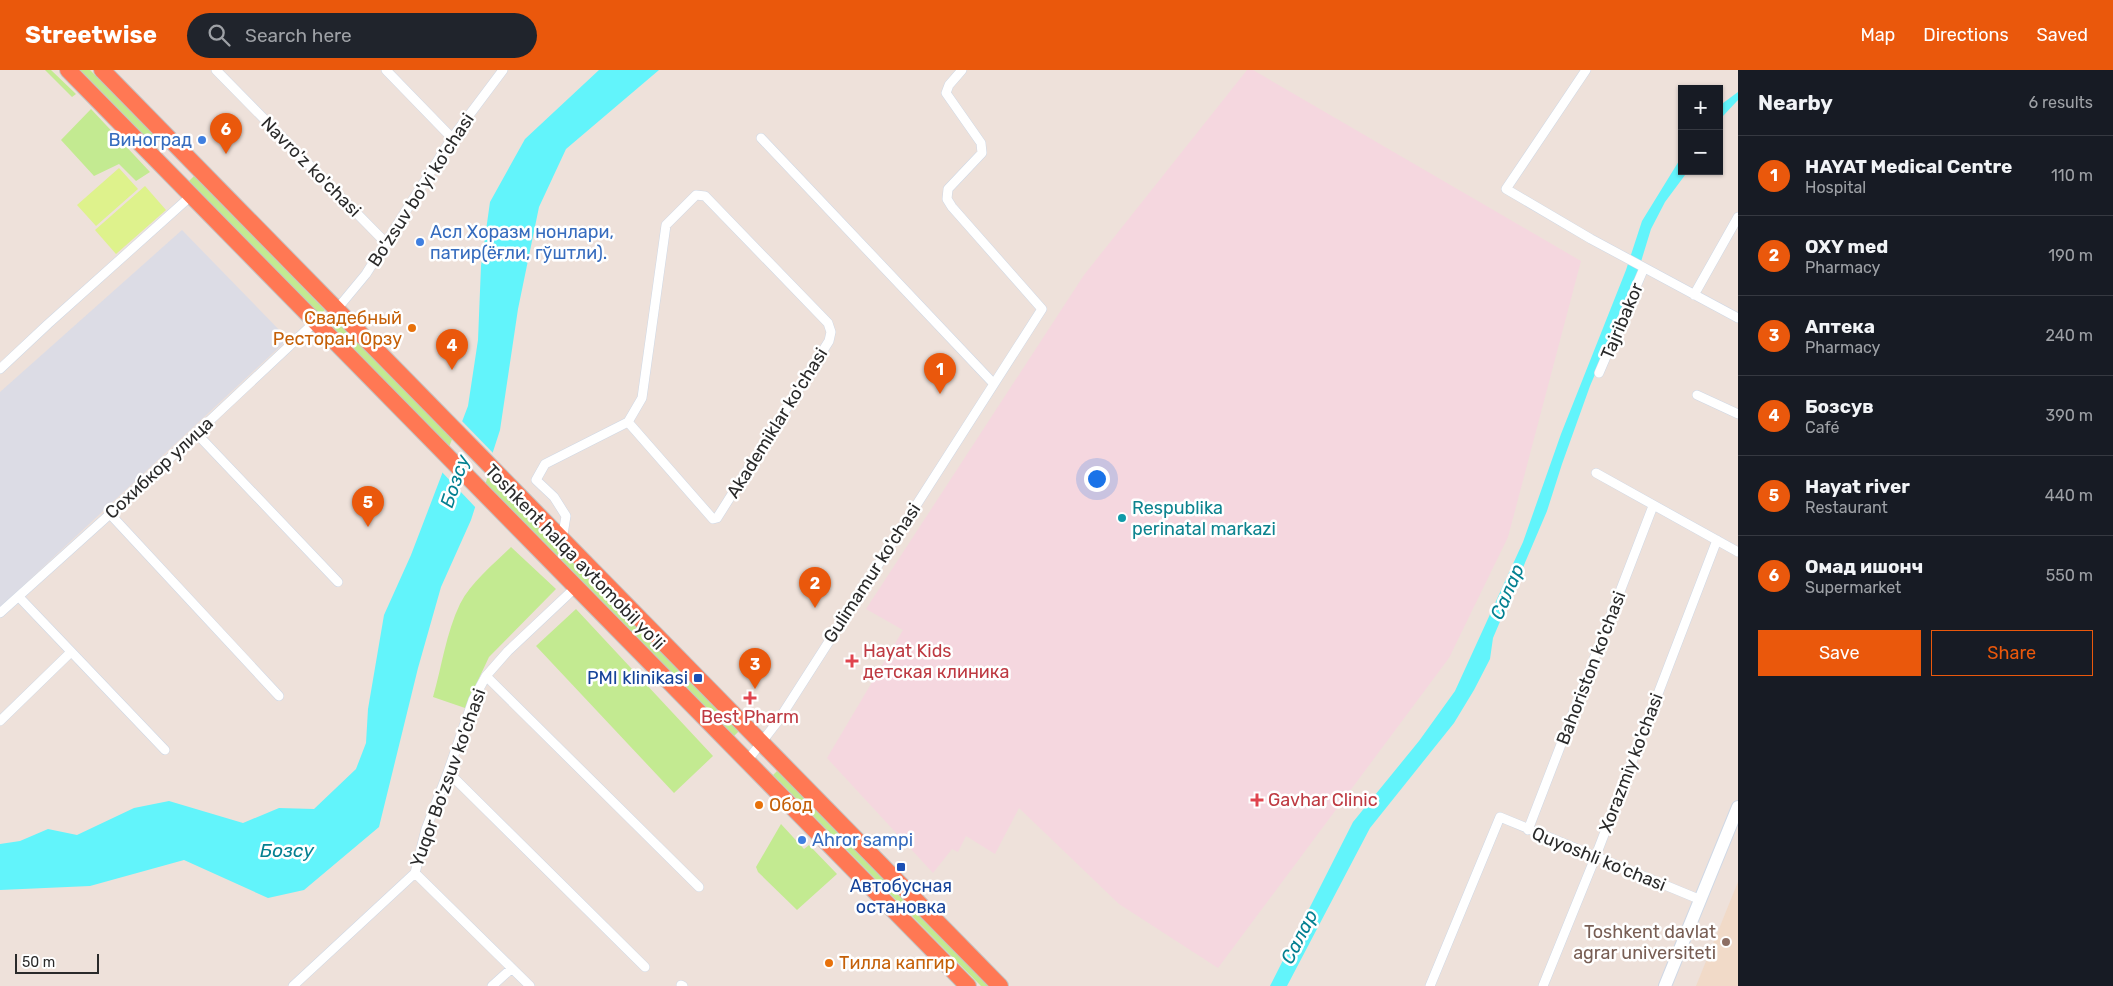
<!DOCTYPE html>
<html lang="en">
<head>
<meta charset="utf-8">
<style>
  :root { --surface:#171b24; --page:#20242c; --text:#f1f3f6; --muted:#9ea1a6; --line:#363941; --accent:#ea580c }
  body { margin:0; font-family:Rubik,sans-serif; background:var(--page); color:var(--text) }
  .controls { position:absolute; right:15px; top:15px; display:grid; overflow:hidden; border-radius:0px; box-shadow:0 1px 4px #0004 }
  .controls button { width:45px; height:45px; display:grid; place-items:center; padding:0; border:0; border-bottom:1px solid var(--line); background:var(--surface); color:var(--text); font:25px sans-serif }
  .scale { position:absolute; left:15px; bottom:12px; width:84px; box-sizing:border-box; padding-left:5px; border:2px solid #2a2a2a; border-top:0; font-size:14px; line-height:18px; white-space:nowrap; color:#2a2a2a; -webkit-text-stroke:4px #fff; paint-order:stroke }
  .you { position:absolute; left:1096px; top:408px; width:18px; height:18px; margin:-12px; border:4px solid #fff; border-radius:50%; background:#1a73e8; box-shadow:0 0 0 8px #1a73e833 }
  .badge { display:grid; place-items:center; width:32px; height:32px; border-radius:50%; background:var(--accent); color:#fff; font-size:16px; font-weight:700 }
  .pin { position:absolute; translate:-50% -41px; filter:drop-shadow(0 1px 2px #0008) }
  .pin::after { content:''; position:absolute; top:26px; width:18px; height:15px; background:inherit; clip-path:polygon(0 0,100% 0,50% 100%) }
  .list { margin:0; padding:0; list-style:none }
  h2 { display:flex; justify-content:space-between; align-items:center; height:65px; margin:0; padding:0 20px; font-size:21px }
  h2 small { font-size:16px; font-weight:400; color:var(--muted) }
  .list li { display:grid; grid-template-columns:32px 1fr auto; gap:15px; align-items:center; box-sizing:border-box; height:80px; padding:0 20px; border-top:1px solid var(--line) }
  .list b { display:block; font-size:19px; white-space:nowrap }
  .list p { margin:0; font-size:16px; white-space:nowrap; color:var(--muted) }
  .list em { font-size:16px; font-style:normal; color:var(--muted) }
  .actions { display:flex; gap:10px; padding:15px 20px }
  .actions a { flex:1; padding:11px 0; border:1px solid var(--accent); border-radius:0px; text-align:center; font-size:18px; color:var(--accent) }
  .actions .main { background:var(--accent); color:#fff }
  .icon { flex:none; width:28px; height:28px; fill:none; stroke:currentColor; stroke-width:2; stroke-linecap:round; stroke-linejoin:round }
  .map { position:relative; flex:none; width:1738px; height:916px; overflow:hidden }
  header { display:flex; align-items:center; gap:30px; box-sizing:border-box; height:70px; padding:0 25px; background:var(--accent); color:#fff }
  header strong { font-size:24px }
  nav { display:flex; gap:28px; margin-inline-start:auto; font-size:18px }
  .search { width:350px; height:45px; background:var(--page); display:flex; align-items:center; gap:12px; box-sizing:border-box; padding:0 18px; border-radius:28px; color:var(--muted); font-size:19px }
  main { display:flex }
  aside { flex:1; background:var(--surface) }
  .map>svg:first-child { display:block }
  .industrial { fill:#dcdce5 }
  .education { fill:#f1dac8 }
  .medical { fill:#f5d7df }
  .green { fill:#c3ea91 }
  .pitch { fill:#def28c }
  .water { fill:#62f4fb }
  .pier { fill:#eee1da }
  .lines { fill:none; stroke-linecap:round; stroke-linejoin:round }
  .street-casing { stroke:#cfd8e5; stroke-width:10 }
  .secondary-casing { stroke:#cfd8e5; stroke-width:14 }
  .highway-casing { stroke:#c3c3c3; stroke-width:18 }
  .street { stroke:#fff; stroke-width:9 }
  .secondary { stroke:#fff; stroke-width:12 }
  .highway { stroke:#ff7854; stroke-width:16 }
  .shop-dot { fill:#3f7fe0; stroke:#fff; stroke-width:2 }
  .food-dot { fill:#e8710a; stroke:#fff; stroke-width:2 }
  .culture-dot { fill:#0f9aa8; stroke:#fff; stroke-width:2 }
  .health-dot { fill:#e0444e; stroke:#fff; stroke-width:2 }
  .transit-dot { fill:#1a4fb4; stroke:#fff; stroke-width:2 }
  .education-dot { fill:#8d6e63; stroke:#fff; stroke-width:2 }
  .labels { text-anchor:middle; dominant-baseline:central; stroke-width:5; stroke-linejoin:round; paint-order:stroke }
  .shop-label { font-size:18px; fill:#366cbe; stroke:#fff; text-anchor:start }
  .street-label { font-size:18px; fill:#2a2a2a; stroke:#fff }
  .food-label { font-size:18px; fill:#c56008; stroke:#fff; text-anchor:start }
  .culture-label { font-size:18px; fill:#0d838f; stroke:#fff; text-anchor:start }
  .health-label { font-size:18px; fill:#be3a42; stroke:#fff; text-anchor:start }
  .transit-label { font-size:18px; fill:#164399; stroke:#fff; text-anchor:end }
  .education-label { font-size:18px; fill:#785e54; stroke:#fff; text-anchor:end }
  .water-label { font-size:19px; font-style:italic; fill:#038091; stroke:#fff }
</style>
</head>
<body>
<header>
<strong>Streetwise</strong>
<div class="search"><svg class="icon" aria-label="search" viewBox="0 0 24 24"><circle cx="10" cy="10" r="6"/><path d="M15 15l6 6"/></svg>Search here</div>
<nav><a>Map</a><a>Directions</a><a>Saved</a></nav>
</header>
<main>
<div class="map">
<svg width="1738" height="916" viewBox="0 0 1738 916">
  <rect width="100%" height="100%" fill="#eee1da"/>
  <path class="industrial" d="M 182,160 L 288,269 L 0,537 L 0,322 Z"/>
  <path class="education" d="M 1738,812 L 1738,916 L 1696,916 L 1731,829 Z"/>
  <path class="medical" d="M 1247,0 L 1253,0 L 1581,191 L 1508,467 L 1449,588 L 1218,898 L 1119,834 L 1019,738 L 995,784 L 966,766 L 958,782 L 952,779 L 933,803 L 827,688 L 903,560 L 866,539 L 1084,205 Z"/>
  <path class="green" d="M 45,0 L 51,0 L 76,24 L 72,27 Z
    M 80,0 L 90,0 L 154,65 L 149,70 Z
    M 91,39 L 150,102 L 136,111 L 119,94 L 94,106 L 61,70 Z
    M 194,106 L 325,240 L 319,245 L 188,112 Z
    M 336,250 L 740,660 L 734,666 L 330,256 Z
    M 511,477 L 556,519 L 489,587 L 465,638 L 433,627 C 442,596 446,563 460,534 C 471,512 494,494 511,477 Z
    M 576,539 L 713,686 L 674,723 L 536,576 Z
    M 779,699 L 991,916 L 981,916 L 773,705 Z
    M 781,754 L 804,779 L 809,775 L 837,804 L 797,840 L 758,802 L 756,797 Z"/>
  <path class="pitch" d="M 119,98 L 138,119 L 96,156 L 77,135 Z
    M 145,116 L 166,140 L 116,184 L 95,160 Z"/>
  <path class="water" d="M 599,0 L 659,0 L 566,79 L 539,137 L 518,239 L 500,360 L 471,450 L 441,517 L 418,598 L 379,757 L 304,820 L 268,828 L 184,790 L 90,816 L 0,820 L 0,774 L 20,771 L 48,759 L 77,765 L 134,738 L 169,731 L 243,753 L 279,738 L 314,739 L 356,699 L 366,673 L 368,639 L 384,545 L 411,485 L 468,336 L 478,270 L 481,196 L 490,132 L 525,69 Z
    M 1738,22 L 1738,30 L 1723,46 L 1719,53 L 1719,36 Z
    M 1682,86 L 1682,101 L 1688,101 L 1665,132 L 1651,159 L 1636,208 L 1590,316 L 1562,394 L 1547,441 L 1493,568 L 1490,589 L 1474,620 L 1454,653 L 1370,758 L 1287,916 L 1270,916 L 1353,752 L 1419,671 L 1455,621 L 1523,472 L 1561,364 L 1626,200 L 1642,151 Z"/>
  <path class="pier" d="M 460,349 L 495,385 L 477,439 L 440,400 Z"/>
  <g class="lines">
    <g class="street-casing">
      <path id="street" d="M 216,0 L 385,172
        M 386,0 L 452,68
        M 1586,0 L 1506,119 L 1591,169 L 1738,248
        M 761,68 L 994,314
        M 1694,225 L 1738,147
        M 337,239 L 366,204 L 452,68 L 503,0
        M 0,299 L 48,254 L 192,125
        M 1599,303 L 1644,198
        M 1697,325 L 1738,344
        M 197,364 L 338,512
        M 1596,403 L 1738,482
        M 110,444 L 279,626
        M 562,470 L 566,446 L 554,427 L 536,410 L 545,394 L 628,352 L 642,328 L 666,155 L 696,125 L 705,126 L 828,253 L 831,262 L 829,271 L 717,448 L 713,449 L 628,352
        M 19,527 L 165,680
        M 0,543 L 110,444 L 316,251
        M 486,606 L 699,817
        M 0,651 L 71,582
        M 747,691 L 778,651 L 1042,239 L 952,137 L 947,129 L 948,119 L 982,83 L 981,73 L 946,23 L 949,15 L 962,0
        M 448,702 L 645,897
        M 1528,760 L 1653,436
        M 415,803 L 530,916
        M 681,915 L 683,916
        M 293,916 L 415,803 L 426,759 L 448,702 L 473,630 L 486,606 L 508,581 L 576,517
        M 492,916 L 512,898
        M 1430,916 L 1500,747 L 1701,830
        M 1543,916 L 1595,788 L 1717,470"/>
    </g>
    <g class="secondary-casing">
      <path id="secondary" d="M 1665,916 L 1738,737"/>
    </g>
    <g class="highway-casing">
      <path id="highway" d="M 68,0 L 968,916
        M 102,0 L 1000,916"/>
    </g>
    <use href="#street" class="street"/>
    <use href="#secondary" class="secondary"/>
    <use href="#highway" class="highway"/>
  </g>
  <g class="shop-dot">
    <circle cx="202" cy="70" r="5"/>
    <circle cx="420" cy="172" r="5"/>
    <circle cx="802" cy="770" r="5"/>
  </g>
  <g class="food-dot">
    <circle cx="412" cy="258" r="5"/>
    <circle cx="759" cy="735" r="5"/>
    <circle cx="829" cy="893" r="5"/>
  </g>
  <circle class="culture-dot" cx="1122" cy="448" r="5"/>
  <g class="health-dot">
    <path d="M849.5 583.5h5v5h5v5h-5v5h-5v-5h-5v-5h5z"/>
    <path d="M747.5 620.5h5v5h5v5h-5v5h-5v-5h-5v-5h5z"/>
    <path d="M1254.5 722.5h5v5h5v5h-5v5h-5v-5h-5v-5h5z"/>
  </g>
  <g class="transit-dot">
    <rect x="693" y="603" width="10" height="10" rx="2.5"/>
    <rect x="896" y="792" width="10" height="10" rx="2.5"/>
  </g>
  <circle class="education-dot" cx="1726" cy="872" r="5"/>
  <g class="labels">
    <g class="shop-label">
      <text x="192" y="70" text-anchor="end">Виноград</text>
      <text x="430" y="162">Асл Хоразм нонлари,<tspan x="430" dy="21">патир(ёғли, гўштли).</tspan></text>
      <text x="812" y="770">Ahror sampi</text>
    </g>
    <g class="street-label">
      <text transform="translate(311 97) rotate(45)">Navro'z ko'chasi</text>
      <text transform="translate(421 120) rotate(-57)">Bo'zsuv bo'yi ko'chasi</text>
      <text transform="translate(1622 251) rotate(-67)">Tajribakor</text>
      <text transform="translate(777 353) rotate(-58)">Akademiklar ko'chasi</text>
      <text transform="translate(159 398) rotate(-43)">Сохибкор улица</text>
      <text transform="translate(575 487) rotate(46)">Toshkent halqa avtomobil yo'li</text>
      <text transform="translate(872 503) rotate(-57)">Gulimamur ko'chasi</text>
      <text transform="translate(1591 598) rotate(-69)">Bahoriston ko'chasi</text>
      <text transform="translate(1631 693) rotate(-69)">Xorazmiy ko'chasi</text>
      <text transform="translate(448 708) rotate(-70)">Yuqor Bo'zsuv ko'chasi</text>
      <text transform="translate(1599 789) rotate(22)">Quyoshli ko'chasi</text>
    </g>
    <g class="food-label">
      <text x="402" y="248" text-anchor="end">Свадебный<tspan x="402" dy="21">Ресторан Орзу</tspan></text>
      <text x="769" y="735">Обод</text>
      <text x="839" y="893">Тилла капгир</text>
    </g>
    <g class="culture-label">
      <text x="1132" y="438">Respublika<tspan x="1132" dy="21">perinatal markazi</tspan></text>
    </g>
    <g class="health-label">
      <text x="863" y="581">Hayat Kids<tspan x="863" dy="21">детская клиника</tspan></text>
      <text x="750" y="647" text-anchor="middle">Best Pharm</text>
      <text x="1268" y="730">Gavhar Clinic</text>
    </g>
    <g class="transit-label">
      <text x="688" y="608">PMI klinikasi</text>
      <text x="901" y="816" text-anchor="middle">Автобусная<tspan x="901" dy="21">остановка</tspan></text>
    </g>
    <g class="education-label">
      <text x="1716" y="862">Toshkent davlat<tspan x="1716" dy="21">agrar universiteti</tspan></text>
    </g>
    <g class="water-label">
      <text transform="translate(455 411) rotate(-71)">Бозсу</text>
      <text transform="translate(1507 522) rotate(-67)">Салар</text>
      <text x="287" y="780">Бозсу</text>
      <text transform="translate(1299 867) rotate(-63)">Салар</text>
    </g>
  </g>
</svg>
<div class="controls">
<button>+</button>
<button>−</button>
</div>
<div class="scale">50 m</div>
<div class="you"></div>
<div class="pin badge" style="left:940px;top:324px">1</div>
<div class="pin badge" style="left:815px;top:538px">2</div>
<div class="pin badge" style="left:755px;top:619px">3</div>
<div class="pin badge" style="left:452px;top:300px">4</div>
<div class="pin badge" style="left:368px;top:457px">5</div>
<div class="pin badge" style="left:226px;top:84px">6</div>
</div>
<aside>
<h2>Nearby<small>6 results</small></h2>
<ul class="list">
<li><span class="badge">1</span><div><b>HAYAT Medical Centre</b><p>Hospital</p></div><em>110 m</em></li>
<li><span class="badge">2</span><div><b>OXY med</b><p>Pharmacy</p></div><em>190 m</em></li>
<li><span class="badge">3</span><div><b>Аптека</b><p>Pharmacy</p></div><em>240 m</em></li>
<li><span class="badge">4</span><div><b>Бозсув</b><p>Café</p></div><em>390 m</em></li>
<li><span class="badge">5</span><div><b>Hayat river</b><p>Restaurant</p></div><em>440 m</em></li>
<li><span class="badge">6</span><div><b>Омад ишонч</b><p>Supermarket</p></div><em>550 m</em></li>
</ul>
<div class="actions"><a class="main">Save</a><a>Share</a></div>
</aside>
</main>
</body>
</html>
